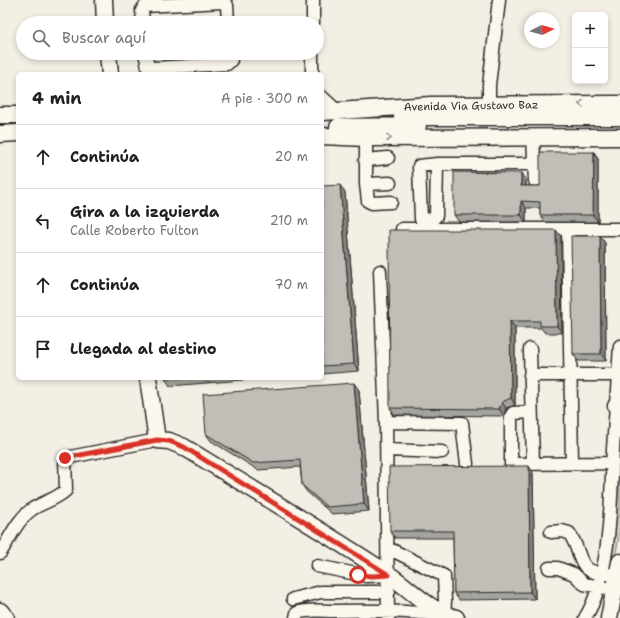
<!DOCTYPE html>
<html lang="es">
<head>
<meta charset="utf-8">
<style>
  :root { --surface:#fff; --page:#f2f2f2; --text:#202124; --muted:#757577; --line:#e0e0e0 }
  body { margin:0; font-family:"Shantell Sans",sans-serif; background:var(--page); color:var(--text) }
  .controls { position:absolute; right:12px; top:12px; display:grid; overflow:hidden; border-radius:6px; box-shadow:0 2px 6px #0003 }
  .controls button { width:36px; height:36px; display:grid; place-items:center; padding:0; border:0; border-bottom:1px solid var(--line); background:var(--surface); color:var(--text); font:20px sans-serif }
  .compass { position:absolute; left:524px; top:12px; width:36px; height:36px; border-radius:50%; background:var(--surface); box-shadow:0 2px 6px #0003; rotate:85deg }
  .stop { position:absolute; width:12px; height:12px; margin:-9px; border:3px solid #d93025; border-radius:50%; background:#fff }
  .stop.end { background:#d93025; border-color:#fff; box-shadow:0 1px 4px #0008 }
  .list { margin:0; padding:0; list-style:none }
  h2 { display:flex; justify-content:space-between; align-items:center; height:52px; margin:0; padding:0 16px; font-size:17px }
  h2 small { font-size:13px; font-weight:400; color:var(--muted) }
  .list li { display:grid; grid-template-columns:26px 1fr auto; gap:12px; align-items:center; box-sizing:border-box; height:64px; padding:0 16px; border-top:1px solid var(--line) }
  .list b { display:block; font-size:15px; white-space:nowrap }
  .list p { margin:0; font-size:13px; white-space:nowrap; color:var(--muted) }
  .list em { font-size:13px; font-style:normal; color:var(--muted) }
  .icon { flex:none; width:22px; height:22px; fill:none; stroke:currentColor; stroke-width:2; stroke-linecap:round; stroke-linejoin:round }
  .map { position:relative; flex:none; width:620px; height:618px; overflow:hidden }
  .search { position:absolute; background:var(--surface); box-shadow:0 2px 6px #0003; left:16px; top:16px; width:308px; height:44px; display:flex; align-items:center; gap:10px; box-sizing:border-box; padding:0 14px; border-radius:22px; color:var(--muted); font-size:15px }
  .panel { position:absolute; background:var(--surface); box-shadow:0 2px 6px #0003; left:16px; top:72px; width:308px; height:308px; border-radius:6px }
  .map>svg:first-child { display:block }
  .grass { fill:url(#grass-tufts); stroke:#807e7a }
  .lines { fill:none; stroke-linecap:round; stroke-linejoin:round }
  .minor-casing { stroke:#2b2b2b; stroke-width:15 }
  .major-casing { stroke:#2b2b2b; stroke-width:19 }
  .minor { stroke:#fbf7ec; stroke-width:12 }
  .major { stroke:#fbf7ec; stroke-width:16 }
  .wall { fill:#a5a39d; stroke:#2b2b2b }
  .shaded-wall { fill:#86857f; stroke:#2b2b2b }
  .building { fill:#c0beb6; stroke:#2b2b2b }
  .oneway { stroke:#93918c }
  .route { stroke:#d93025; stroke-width:5 }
  .labels { text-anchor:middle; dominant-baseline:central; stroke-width:3; stroke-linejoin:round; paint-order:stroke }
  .street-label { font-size:11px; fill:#2b2b2b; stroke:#fbf7ec }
</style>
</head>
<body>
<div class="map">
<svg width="620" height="618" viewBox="0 0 620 618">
  <defs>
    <pattern id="grass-tufts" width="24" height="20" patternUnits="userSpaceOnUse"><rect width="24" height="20" fill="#d5d2c9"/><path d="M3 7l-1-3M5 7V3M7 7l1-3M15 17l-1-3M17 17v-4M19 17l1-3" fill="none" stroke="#b7b4ad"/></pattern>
  </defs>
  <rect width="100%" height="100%" fill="#f3efe4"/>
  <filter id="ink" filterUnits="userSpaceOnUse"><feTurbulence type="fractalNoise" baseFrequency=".025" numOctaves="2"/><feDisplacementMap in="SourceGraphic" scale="8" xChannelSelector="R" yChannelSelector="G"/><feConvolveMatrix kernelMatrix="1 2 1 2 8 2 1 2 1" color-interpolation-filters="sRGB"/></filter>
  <g filter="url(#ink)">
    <path class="grass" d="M 620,468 L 620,531 L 615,558 L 609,557 Z"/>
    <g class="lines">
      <g class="minor-casing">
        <path id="minor" d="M 143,23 L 142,10 L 145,6 L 223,2 L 227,5 L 228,23
          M 313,23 L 313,0
          M 145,53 L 148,67 L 153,68 L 227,64 L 231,60 L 230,53
          M 312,53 L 312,74
          M 322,97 L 336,110
          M 489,105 L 489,85 L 499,0
          M 533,136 L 535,181
          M 366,138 L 366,184 L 368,201 L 372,203 L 391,202
          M 365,160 L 388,158
          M 437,164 L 436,216 L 433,219 L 423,220 L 421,219 L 419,166 Z
          M 437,164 L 534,164
          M 366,184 L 390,183
          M 402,229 L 620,229
          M 568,230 L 572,463
          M 380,271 L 386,422
          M 530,349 L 533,464
          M 530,375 L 618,375
          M 531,412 L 513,413 L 511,416 L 511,464 L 613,463
          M 387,450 L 442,452
          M 551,532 L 562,531 L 569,533 C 584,553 574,574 609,574
          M 0,553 C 9,540 17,520 31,510 C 42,502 56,500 66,490 L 65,458 L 157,440
          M 317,566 L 366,576 L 389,575
          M 549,568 L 558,568 L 574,574 L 584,584 L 607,588
          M 293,599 L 321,592 L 389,592
          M 296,618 L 297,613 C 308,609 322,611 334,611 C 372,610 406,611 444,615 L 445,601 L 444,576 L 388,548
          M 388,618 L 386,422 L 462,423 L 467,464
          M 585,618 C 611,577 611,498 613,449 C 615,415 618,380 620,346"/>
      </g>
      <g class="major-casing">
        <path id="major" d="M 104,0 L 105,23
          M 108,53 L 110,74
          M 322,112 L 431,105 L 620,104
          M 0,115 L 18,115
          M 402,117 L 620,117
          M 338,127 L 418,126
          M 0,134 L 18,133
          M 322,136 L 366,138 L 620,137
          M 148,378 L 157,440 L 169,441 L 184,447 C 252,489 321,530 388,574 C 411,589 429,611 456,618
          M 616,406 L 620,404
          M 0,611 L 6,618
          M 609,618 L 620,562"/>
      </g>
      <use href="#minor" class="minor"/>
      <use href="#major" class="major"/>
    </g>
    <path class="wall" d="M 594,152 L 598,159 L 598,222 L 545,222 L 540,215 L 540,208 L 526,208 L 526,222 L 459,222 L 454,215 L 526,179 L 526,186 L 540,186 Z
      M 322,186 L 345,192 L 359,371 L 322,374 Z
      M 561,236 L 562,333 L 545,333 L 541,328 L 515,328 L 515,405 L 506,408 L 504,416 L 395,415 L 390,408 Z
      M 600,236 L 605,243 L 606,361 L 578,361 L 573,354 Z
      M 165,378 L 243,378 L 243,380 L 170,386 Z
      M 359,390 L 369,511 L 332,514 L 307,492 L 302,485 L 300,467 L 258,470 L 211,441 L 206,434 Z
      M 533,473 L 535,599 L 459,600 L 454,593 L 453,538 L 395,538 L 390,531 Z"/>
    <path class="shaded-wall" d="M 594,152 L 598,159 L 598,222 L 593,215 Z
      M 521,173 L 526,179 L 526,193 L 521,186 Z
      M 340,185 L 345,192 L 359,371 L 354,364 Z
      M 521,201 L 526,208 L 526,222 L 521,215 Z
      M 556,230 L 561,236 L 562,333 L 557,326 Z
      M 600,236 L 605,243 L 606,361 L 601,354 Z
      M 510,321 L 515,328 L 515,405 L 511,398 Z
      M 354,383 L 359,390 L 369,511 L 364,504 Z
      M 502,402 L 506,408 L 504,416 L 499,409 Z
      M 529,466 L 533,473 L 535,599 L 530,592 Z"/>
    <path class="building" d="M 540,152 L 594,152 L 593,215 L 540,215 L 540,202 L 521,201 L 521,215 L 454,215 L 454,172 L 521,173 L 521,186 L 540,186 Z
      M 340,185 L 354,364 L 322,366 L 322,186 Z
      M 389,230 L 556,230 L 557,326 L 540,326 L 540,321 L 510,321 L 511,398 L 502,402 L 499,409 L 390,408 Z
      M 571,236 L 600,236 L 601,354 L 573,354 Z
      M 354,383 L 364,504 L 327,507 L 302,485 L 300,460 L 253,463 L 206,434 L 203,394 Z
      M 529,466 L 530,592 L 454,593 L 453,531 L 390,531 L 389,467 Z"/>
    <defs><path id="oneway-chevron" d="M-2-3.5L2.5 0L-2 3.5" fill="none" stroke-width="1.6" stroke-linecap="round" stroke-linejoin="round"/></defs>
    <g class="oneway">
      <use href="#oneway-chevron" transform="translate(581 104) rotate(179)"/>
      <use href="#oneway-chevron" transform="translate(389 138)"/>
    </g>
  </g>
  <g class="lines" filter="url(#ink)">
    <path class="route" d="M 65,458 L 157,440 L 169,441 L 184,447 L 389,575 L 372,576 L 358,575"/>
  </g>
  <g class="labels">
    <g class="street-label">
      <text transform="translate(471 106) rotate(-1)">Avenida Via Gustavo Baz</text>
    </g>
  </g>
</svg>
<div class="controls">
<button>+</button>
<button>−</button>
</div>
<svg class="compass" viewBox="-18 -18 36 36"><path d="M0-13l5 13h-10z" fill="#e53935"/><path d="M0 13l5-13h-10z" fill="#757577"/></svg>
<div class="stop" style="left:358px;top:575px"></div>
<div class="stop end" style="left:65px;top:458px"></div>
<div class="search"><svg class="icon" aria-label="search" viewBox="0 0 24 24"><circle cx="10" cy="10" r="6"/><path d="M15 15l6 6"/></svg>Buscar aquí</div>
<section class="panel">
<h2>4 min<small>A pie · 300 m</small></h2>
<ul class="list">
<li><svg class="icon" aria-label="ahead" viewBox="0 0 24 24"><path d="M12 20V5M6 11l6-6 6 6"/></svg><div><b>Continúa</b></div><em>20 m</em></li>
<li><svg class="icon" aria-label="left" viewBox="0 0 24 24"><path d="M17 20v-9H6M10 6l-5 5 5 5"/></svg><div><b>Gira a la izquierda</b><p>Calle Roberto Fulton</p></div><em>210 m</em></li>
<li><svg class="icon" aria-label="ahead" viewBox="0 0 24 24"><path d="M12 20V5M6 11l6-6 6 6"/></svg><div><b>Continúa</b></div><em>70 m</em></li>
<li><svg class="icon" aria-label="arrive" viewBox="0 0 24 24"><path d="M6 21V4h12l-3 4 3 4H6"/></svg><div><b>Llegada al destino</b></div></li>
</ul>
</section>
</div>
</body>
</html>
